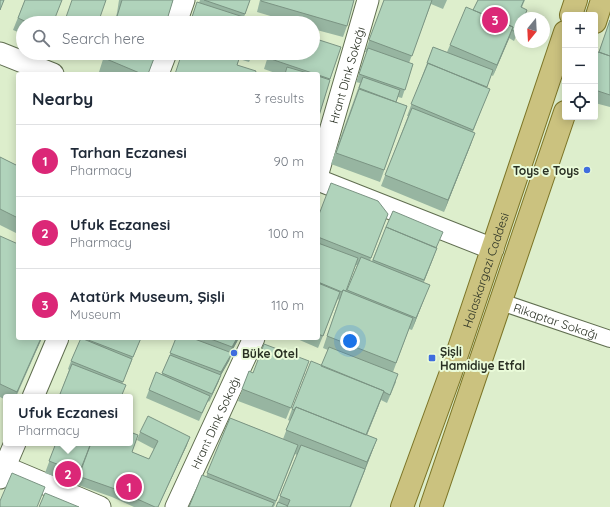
<!DOCTYPE html>
<html lang="en">
<head>
<meta charset="utf-8">
<style>
  :root { --surface:#fff; --page:#f6f6f7; --text:#1f2937; --muted:#747a83; --line:#e0e1e3; --accent:#db2777 }
  body { margin:0; font-family:Quicksand,sans-serif; background:var(--page); color:var(--text) }
  .controls { position:absolute; right:12px; top:12px; display:grid; overflow:hidden; border-radius:4px; box-shadow:0 2px 10px #0003 }
  .controls button { width:36px; height:36px; display:grid; place-items:center; padding:0; border:0; border-bottom:1px solid var(--line); background:var(--surface); color:var(--text); font:20px sans-serif }
  .compass { position:absolute; left:514px; top:12px; width:36px; height:36px; border-radius:50%; background:var(--surface); box-shadow:0 2px 10px #0003; rotate:198deg }
  .you { position:absolute; left:350px; top:341px; width:14px; height:14px; margin:-10px; border:3px solid #fff; border-radius:50%; background:#1a73e8; box-shadow:0 0 0 6px #1a73e833 }
  .badge { display:grid; place-items:center; width:26px; height:26px; border-radius:50%; background:var(--accent); color:#fff; font-size:13px; font-weight:700 }
  .pin { position:absolute; translate:-50% -50%; border:2px solid #fff; box-shadow:0 1px 4px #0006 }
  .popup { position:absolute; left:3px; top:394px; width:130px; height:52px; box-sizing:border-box; display:grid; place-content:center; border-radius:4px; background:var(--surface); filter:drop-shadow(0 1px 3px #0005); font-size:13px; white-space:nowrap; color:var(--muted) }
  .popup b { font-size:15px; color:var(--text) }
  .popup::after { content:''; position:absolute; left:50%; top:100%; margin-left:-8px; border:8px solid transparent; border-top-color:var(--surface) }
  .list { margin:0; padding:0; list-style:none }
  h2 { display:flex; justify-content:space-between; align-items:center; height:52px; margin:0; padding:0 16px; font-size:17px }
  h2 small { font-size:13px; font-weight:400; color:var(--muted) }
  .list li { display:grid; grid-template-columns:26px 1fr auto; gap:12px; align-items:center; box-sizing:border-box; height:72px; padding:0 16px; border-top:1px solid var(--line) }
  .list b { display:block; font-size:15px; white-space:nowrap }
  .list p { margin:0; font-size:13px; white-space:nowrap; color:var(--muted) }
  .list em { font-size:13px; font-style:normal; color:var(--muted) }
  .icon { flex:none; width:22px; height:22px; fill:none; stroke:currentColor; stroke-width:2; stroke-linecap:round; stroke-linejoin:round }
  .map { position:relative; flex:none; width:610px; height:507px; overflow:hidden }
  .search { position:absolute; background:var(--surface); box-shadow:0 2px 10px #0003; left:16px; top:16px; width:304px; height:44px; display:flex; align-items:center; gap:10px; box-sizing:border-box; padding:0 14px; border-radius:22px; color:var(--muted); font-size:15px }
  .panel { position:absolute; background:var(--surface); box-shadow:0 2px 10px #0003; left:16px; top:72px; width:304px; height:268px; border-radius:4px }
  .map>svg:first-child { display:block }
  .lines { fill:none; stroke-linecap:round; stroke-linejoin:round }
  .pedestrian-casing { stroke:#606e50; stroke-width:18 }
  .minor-casing { stroke:#606e50; stroke-width:23 }
  .primary-casing { stroke:#7c7527; stroke-width:24 }
  .pedestrian { stroke:#fff; stroke-width:16 }
  .minor { stroke:#fff; stroke-width:21 }
  .primary { stroke:#cbc27f; stroke-width:22 }
  .wall { fill:#97b5a1; fill-rule:evenodd }
  .shaded-wall { fill:#7b9483 }
  .building { fill:#b0d3bb; stroke:#7b9483 }
  .poi-dot { fill:#3f6dde; stroke:#eafbd9; stroke-width:1.5 }
  .labels { text-anchor:middle; dominant-baseline:central; stroke-width:4; stroke-linejoin:round; paint-order:stroke }
  .street-label { font-size:12px; fill:#293023; stroke:#eafbd9 }
  .poi-label { font-size:12px; font-weight:bold; fill:#293023; stroke:#eafbd9; text-anchor:start }
</style>
</head>
<body>
<div class="map">
<svg width="610" height="507" viewBox="0 0 610 507">
  <rect width="100%" height="100%" fill="#dec"/>
  <g class="lines">
    <g class="pedestrian-casing">
      <g id="pedestrian">
        <path id="s1" d="M 501,302 L 610,339"/>
      </g>
    </g>
    <g class="minor-casing">
      <g id="minor">
        <path d="M 176,23 L 184,0"/>
        <path d="M 0,53 L 53,74"/>
        <path d="M 158,74 L 166,53"/>
        <path id="s2" d="M 318,173 L 368,0"/>
        <path d="M 318,180 L 493,249"/>
        <path d="M 33,397 L 58,338"/>
        <path d="M 0,465 L 100,507"/>
        <path d="M 0,478 L 15,443"/>
        <path id="s3" d="M 176,507 L 254,338"/>
      </g>
    </g>
    <g class="primary-casing">
      <g id="primary">
        <path d="M 571,15 L 576,0"/>
        <path d="M 595,22 L 602,0"/>
        <path id="s4" d="M 402,507 L 450,375 L 565,32"/>
        <path d="M 431,507 L 565,112"/>
      </g>
    </g>
    <use href="#pedestrian" class="pedestrian"/>
    <use href="#minor" class="minor"/>
    <use href="#primary" class="primary"/>
  </g>
  <path class="wall" d="M 25,0 L 53,23 L 23,23 L 23,34 L 13,30 Z
    M 119,0 L 173,0 L 166,23 L 114,23 L 117,13 Z
    M 200,0 L 250,0 L 244,17 L 262,23 L 190,23 L 197,2 L 199,3 Z
    M 260,0 L 354,0 L 347,26 L 343,37 L 313,29 L 313,23 L 294,23 L 257,12 Z
    M 384,0 L 447,0 L 443,9 L 431,4 L 409,63 L 413,64 L 402,98 L 398,97 L 396,102 L 407,106 L 380,182 L 331,164 L 360,83 L 356,82 L 367,52 L 365,52 Z
    M 478,0 L 525,0 L 522,7 L 524,18 L 514,41 L 509,38 L 493,76 L 491,75 L 487,87 L 485,100 L 473,132 L 471,144 L 444,212 L 381,186 L 408,116 L 407,116 L 424,71 L 433,47 L 447,52 L 450,45 L 473,10 Z
    M 610,20 L 610,107 L 595,103 L 595,61 L 599,52 Z
    M 341,47 L 330,80 L 318,119 L 318,74 L 278,74 L 264,69 L 269,53 L 313,53 Z
    M 67,53 L 87,53 L 85,59 Z
    M 105,53 L 156,53 L 148,74 L 104,74 L 99,72 Z
    M 182,53 L 253,53 L 249,62 L 239,59 L 237,65 Z
    M 0,157 L 18,166 L 18,234 L 0,225 Z
    M 393,211 L 437,248 L 423,283 L 425,297 L 412,330 L 409,329 L 393,372 L 396,382 L 387,403 L 381,400 L 367,435 L 377,439 L 351,507 L 276,507 L 297,455 L 295,454 L 274,507 L 189,507 L 206,477 L 230,418 L 283,439 L 290,421 L 288,420 L 292,409 L 321,366 L 328,350 L 323,348 L 339,300 L 338,299 L 318,348 L 295,338 L 318,338 L 318,217 L 388,214 L 370,261 L 372,261 ZM 356,265 L 357,265 L 347,291 L 346,291 Z
    M 0,236 L 42,338 L 16,397 L 6,397 L 6,400 L 0,397 Z
    M 81,338 L 141,338 L 130,365 L 122,384 L 121,397 L 59,397 L 69,370 L 68,369 L 71,361 Z
    M 174,338 L 239,338 L 231,353 L 232,353 L 229,361 L 221,375 L 218,383 L 209,402 L 208,401 L 199,421 L 146,398 L 149,390 L 162,374 L 176,339 Z
    M 249,371 L 253,373 L 305,373 L 286,419 L 238,401 Z
    M 140,432 L 187,445 L 158,507 L 134,507 L 112,497 L 75,484 L 45,473 L 56,443 L 132,452 L 149,459 L 154,449 L 137,440 Z"/>
  <path class="shaded-wall" d="M 513,27 L 509,39 L 493,76 L 497,65 Z
    M 475,133 L 471,144 L 444,212 L 448,200 Z
    M 437,248 L 433,259 L 420,292 L 424,280 Z
    M 430,285 L 425,297 L 412,330 L 416,318 Z
    M 41,338 L 42,338 L 15,397 L 17,392 Z
    M 237,338 L 239,338 L 228,358 L 232,347 Z
    M 232,353 L 229,361 L 221,375 L 218,383 L 209,402 L 221,372 Z
    M 384,391 L 380,402 L 361,450 L 365,439 Z
    M 190,437 L 187,445 L 158,507 Z
    M 377,439 L 370,457 L 361,480 L 367,462 Z"/>
  <path class="building" d="M 0,0 L 4,0 L 0,10 Z
    M 25,0 L 62,0 L 53,23 L 29,23 L 18,18 Z
    M 72,0 L 106,0 L 98,23 L 64,23 Z
    M 122,0 L 173,0 L 166,23 L 115,23 Z
    M 204,0 L 250,0 L 245,14 Z
    M 261,0 L 354,0 L 347,26 L 261,1 Z
    M 384,0 L 432,0 L 412,56 L 369,40 Z
    M 478,0 L 524,0 L 521,7 L 527,10 L 524,18 L 520,18 L 520,26 L 517,33 L 512,30 L 513,27 L 473,10 Z
    M 197,2 L 262,23 L 190,23 Z
    M 466,7 L 513,27 L 497,65 L 450,45 Z
    M 610,20 L 610,56 L 599,52 Z
    M 313,38 L 341,47 L 330,79 L 268,58 L 269,53 L 313,53 Z
    M 433,47 L 493,70 L 487,87 L 427,63 Z
    M 368,48 L 413,64 L 405,90 L 359,74 Z
    M 598,52 L 610,56 L 610,95 L 595,90 L 595,62 Z
    M 105,53 L 156,53 L 148,74 L 142,74 L 104,58 Z
    M 182,53 L 241,53 L 237,65 L 256,71 L 255,74 L 175,74 Z
    M 428,63 L 490,89 L 473,130 L 411,104 Z
    M 287,67 L 311,74 L 285,74 Z
    M 318,76 L 330,80 L 318,119 Z
    M 363,77 L 400,90 L 396,102 L 359,88 Z
    M 359,89 L 407,106 L 384,170 L 336,153 Z
    M 412,108 L 475,133 L 448,200 L 385,175 Z
    M 0,157 L 18,166 L 18,218 L 0,209 Z
    M 331,183 L 378,201 L 388,214 L 371,258 L 318,237 L 318,217 Z
    M 393,211 L 443,232 L 436,248 L 386,227 Z
    M 386,227 L 437,248 L 424,280 L 373,260 Z
    M 0,236 L 18,244 L 18,338 L 41,338 L 17,392 L 0,384 Z
    M 318,243 L 358,258 L 346,291 L 343,290 L 342,292 L 318,282 Z
    M 361,257 L 430,285 L 416,318 L 347,290 Z
    M 318,283 L 340,292 L 323,336 L 318,334 Z
    M 343,290 L 413,318 L 396,363 L 327,336 Z
    M 81,338 L 132,359 L 123,382 L 71,361 Z
    M 83,338 L 141,338 L 133,357 Z
    M 176,338 L 192,338 L 232,353 L 221,372 L 170,353 Z
    M 208,338 L 237,338 L 232,347 Z
    M 264,344 L 309,361 L 291,408 L 242,389 L 249,371 L 253,373 Z
    M 329,347 L 398,374 L 390,395 L 384,392 L 384,391 L 321,366 Z
    M 170,355 L 221,375 L 212,394 L 162,373 Z
    M 311,361 L 384,391 L 366,435 L 296,407 L 294,410 L 292,409 Z
    M 72,364 L 126,385 L 121,397 L 68,397 L 60,394 Z
    M 156,372 L 210,396 L 202,413 L 149,390 Z
    M 296,407 L 377,439 L 367,462 L 286,430 Z
    M 148,416 L 190,437 L 158,507 L 155,507 L 115,489 L 78,476 L 91,443 L 130,443 L 130,432 L 138,435 L 132,452 L 149,459 L 158,441 L 140,432 Z
    M 230,418 L 298,445 L 276,501 L 207,473 Z
    M 56,443 L 91,443 L 80,473 L 49,461 Z
    M 301,445 L 365,469 L 350,507 L 287,507 L 290,500 L 280,496 Z
    M 12,473 L 45,487 L 37,507 L 0,507 L 0,501 Z
    M 202,475 L 274,503 L 272,507 L 189,507 Z
    M 45,493 L 79,507 L 39,507 Z
    M 278,502 L 288,506 L 287,507 L 276,507 Z"/>
  <g class="poi-dot">
    <circle cx="587" cy="170" r="4"/>
    <circle cx="234" cy="353" r="4"/>
    <rect x="428" y="354" width="8" height="8" rx="2"/>
  </g>
  <g class="labels">
    <g class="street-label">
      <text stroke="none"><textPath href="#s2" startOffset="102">Hrant Dink Sokağı</textPath></text>
      <text stroke="none"><textPath href="#s4" startOffset="251">Halaskargazi Caddesi</textPath></text>
      <text stroke="none"><textPath href="#s1" startOffset="58">Rikaptar Sokağı</textPath></text>
      <text stroke="none"><textPath href="#s3" startOffset="93">Hrant Dink Sokağı</textPath></text>
    </g>
    <g class="poi-label">
      <text x="579" y="170" text-anchor="end">Toys e Toys</text>
      <text x="440" y="351">Şişli<tspan x="440" dy="14">Hamidiye Etfal</tspan></text>
      <text x="242" y="353">Büke Otel</text>
    </g>
  </g>
</svg>
<div class="controls">
<button>+</button>
<button>−</button>
<button><svg class="icon" aria-label="locate" viewBox="0 0 24 24"><circle cx="12" cy="12" r="6"/><path d="M12 2v4M12 18v4M2 12h4M18 12h4"/></svg></button>
</div>
<svg class="compass" viewBox="-18 -18 36 36"><path d="M0-13l5 13h-10z" fill="#e53935"/><path d="M0 13l5-13h-10z" fill="#747a83"/></svg>
<div class="you"></div>
<div class="pin badge" style="left:129px;top:487px">1</div>
<div class="pin badge" style="left:68px;top:474px">2</div>
<div class="popup"><b>Ufuk Eczanesi</b>Pharmacy</div>
<div class="pin badge" style="left:495px;top:20px">3</div>
<div class="search"><svg class="icon" aria-label="search" viewBox="0 0 24 24"><circle cx="10" cy="10" r="6"/><path d="M15 15l6 6"/></svg>Search here</div>
<section class="panel">
<h2>Nearby<small>3 results</small></h2>
<ul class="list">
<li><span class="badge">1</span><div><b>Tarhan Eczanesi</b><p>Pharmacy</p></div><em>90 m</em></li>
<li><span class="badge">2</span><div><b>Ufuk Eczanesi</b><p>Pharmacy</p></div><em>100 m</em></li>
<li><span class="badge">3</span><div><b>Atatürk Museum, Şişli</b><p>Museum</p></div><em>110 m</em></li>
</ul>
</section>
</div>
</body>
</html>
